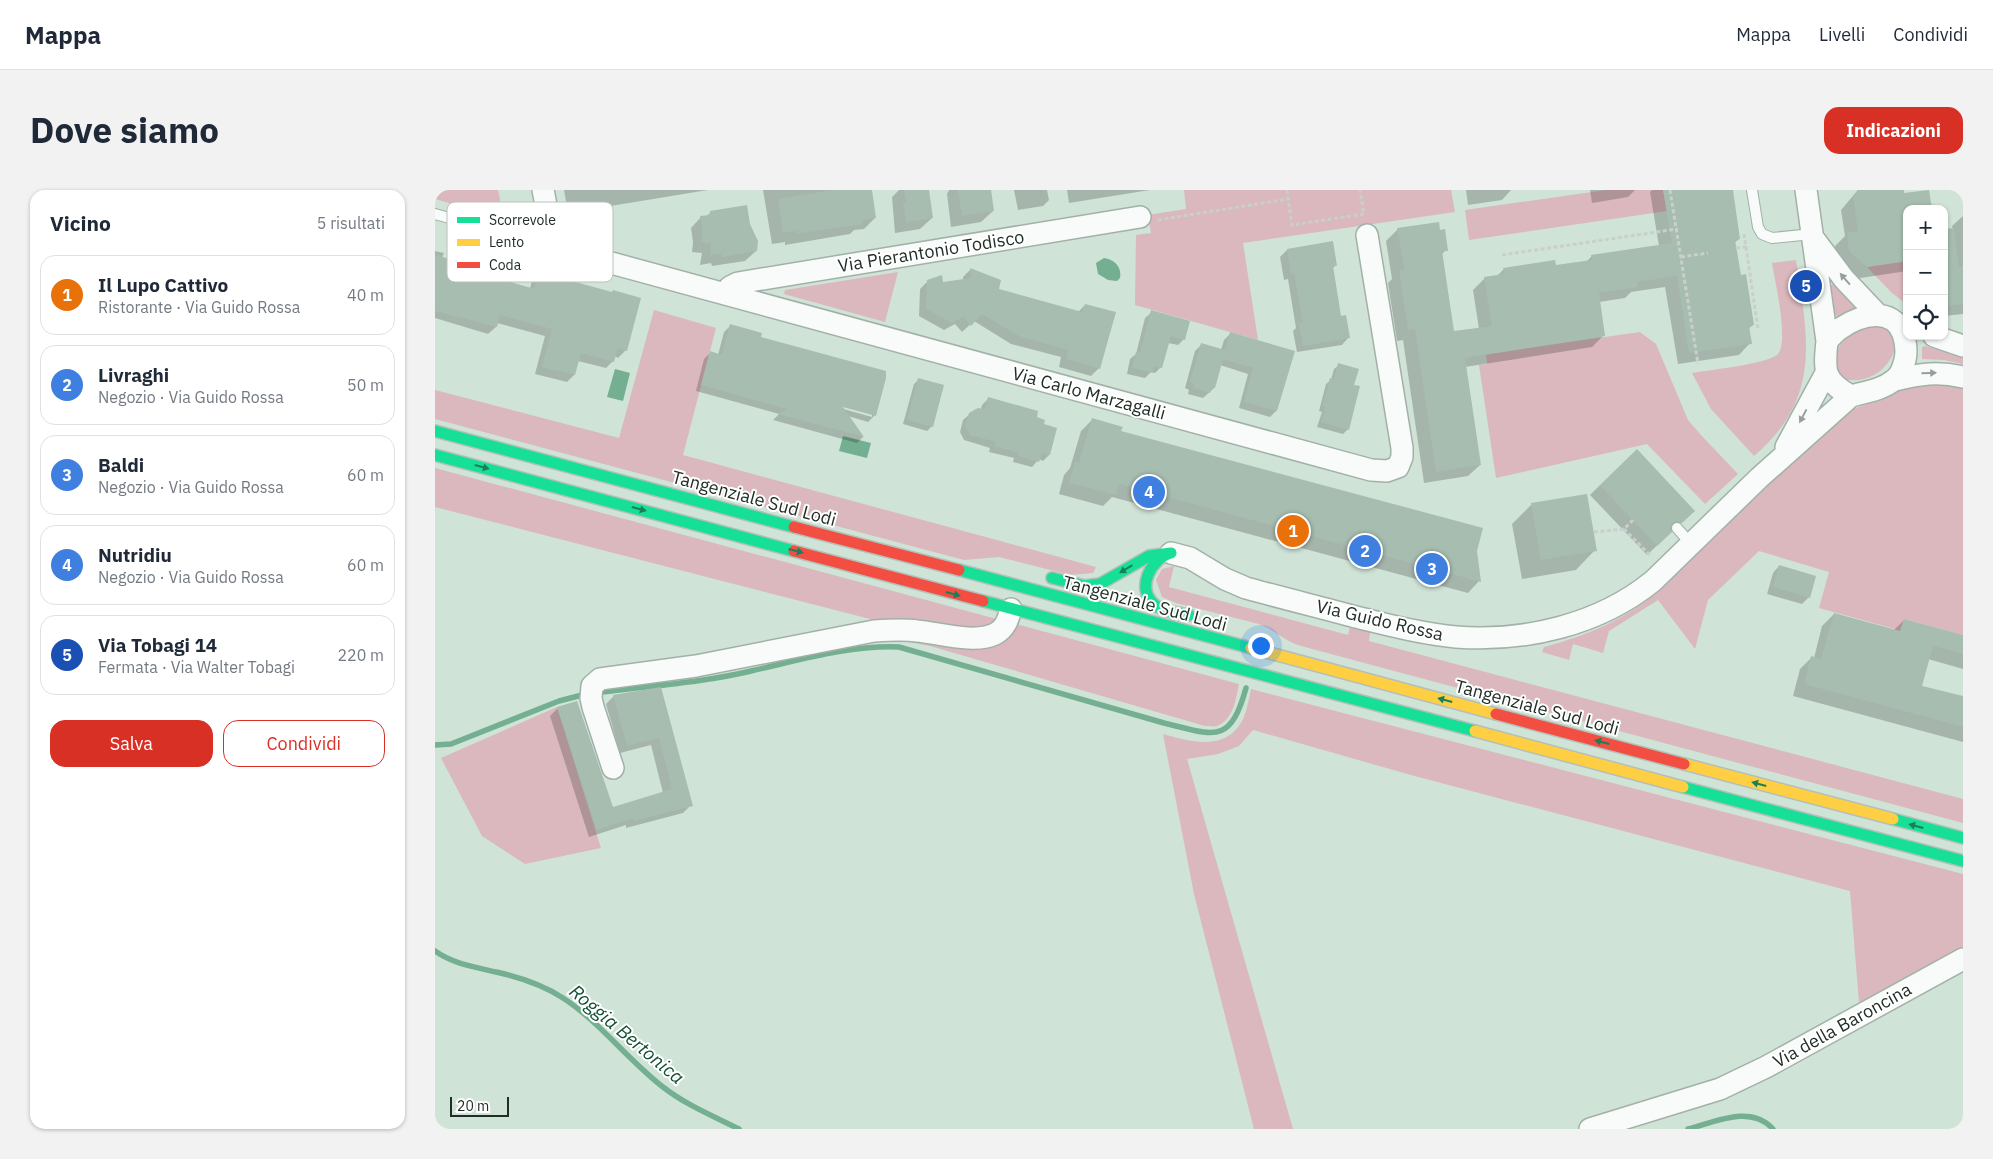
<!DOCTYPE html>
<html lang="it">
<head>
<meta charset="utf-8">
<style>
  :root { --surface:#fff; --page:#f2f2f3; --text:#1f2937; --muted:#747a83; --line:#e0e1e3; --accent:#d93025 }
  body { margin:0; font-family:"IBM Plex Sans",sans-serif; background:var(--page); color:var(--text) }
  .controls { position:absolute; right:15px; top:15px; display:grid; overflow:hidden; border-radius:10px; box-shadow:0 1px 4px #0004 }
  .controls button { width:45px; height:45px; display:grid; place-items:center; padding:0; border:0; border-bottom:1px solid var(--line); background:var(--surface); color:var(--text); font:25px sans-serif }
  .scale { position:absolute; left:15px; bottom:12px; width:59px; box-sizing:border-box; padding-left:5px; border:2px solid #202e26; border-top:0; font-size:14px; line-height:18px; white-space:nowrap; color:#202e26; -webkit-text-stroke:4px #fff; paint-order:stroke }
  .you { position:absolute; left:825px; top:455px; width:18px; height:18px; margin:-12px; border:4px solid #fff; border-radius:50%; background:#1a73e8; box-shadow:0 0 0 8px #1a73e833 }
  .badge { display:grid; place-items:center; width:32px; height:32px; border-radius:50%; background:var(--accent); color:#fff; font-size:16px; font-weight:700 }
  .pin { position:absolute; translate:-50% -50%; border:2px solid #fff; box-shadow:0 1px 5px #0006 }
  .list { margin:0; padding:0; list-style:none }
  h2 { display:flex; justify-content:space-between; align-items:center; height:65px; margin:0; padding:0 20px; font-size:21px }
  h2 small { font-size:16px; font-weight:400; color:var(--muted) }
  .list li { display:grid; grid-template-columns:32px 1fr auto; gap:15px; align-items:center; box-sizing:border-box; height:80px; margin:0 10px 10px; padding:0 10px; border:1px solid var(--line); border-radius:15px }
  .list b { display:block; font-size:19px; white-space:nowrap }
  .list p { margin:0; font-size:16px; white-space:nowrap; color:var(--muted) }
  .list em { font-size:16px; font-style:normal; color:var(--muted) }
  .actions { display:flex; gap:10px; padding:15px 20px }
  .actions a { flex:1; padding:11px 0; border:1px solid var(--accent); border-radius:15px; text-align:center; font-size:18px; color:var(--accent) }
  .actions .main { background:var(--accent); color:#fff }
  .icon { flex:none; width:28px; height:28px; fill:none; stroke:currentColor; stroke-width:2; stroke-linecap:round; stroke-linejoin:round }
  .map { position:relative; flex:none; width:1528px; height:939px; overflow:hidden; border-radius:15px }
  header { display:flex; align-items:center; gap:30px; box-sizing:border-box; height:70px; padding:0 25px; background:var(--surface); border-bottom:1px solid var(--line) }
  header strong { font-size:24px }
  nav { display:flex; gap:28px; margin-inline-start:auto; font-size:18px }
  .intro { display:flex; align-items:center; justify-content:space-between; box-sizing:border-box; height:120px; padding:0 30px }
  h1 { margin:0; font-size:35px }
  .button { padding:12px 22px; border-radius:15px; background:var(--accent); color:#fff; font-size:18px; font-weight:700 }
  main { display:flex; gap:30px; padding:0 30px }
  aside { flex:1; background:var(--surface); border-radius:15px; box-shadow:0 1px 4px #0004 }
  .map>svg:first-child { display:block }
  .green { fill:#dab8bd }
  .water { fill:#73af90 }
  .shadow { fill:#0003; fill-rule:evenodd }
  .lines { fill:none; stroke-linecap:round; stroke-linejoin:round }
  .stream { stroke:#73af90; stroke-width:5.5 }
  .building { fill:#a6bdb0 }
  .lane-casing { stroke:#a2b1a8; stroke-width:12 }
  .street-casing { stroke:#a2b1a8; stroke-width:24 }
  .fast-casing { stroke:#b5bfb9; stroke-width:14 }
  .slow-casing { stroke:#b5bfb9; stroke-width:14 }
  .jam-casing { stroke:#b5bfb9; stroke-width:14 }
  .path { stroke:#c9cfcc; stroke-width:3; stroke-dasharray:4 2.5; stroke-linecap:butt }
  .lane { stroke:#f8fbf9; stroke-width:10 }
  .street { stroke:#f8fbf9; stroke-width:21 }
  .fast { stroke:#16e098; stroke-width:11 }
  .slow { stroke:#ffcf43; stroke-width:11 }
  .jam { stroke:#f24e42; stroke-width:11 }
  .oneway { fill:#979f9a }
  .oneway2 { fill:#1c7e59 }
  .labels { text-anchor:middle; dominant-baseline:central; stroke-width:4; stroke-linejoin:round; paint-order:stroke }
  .street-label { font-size:18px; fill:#202e26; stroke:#fff }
  .water-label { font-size:19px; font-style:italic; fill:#125035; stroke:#fff }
  .key { fill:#fff; stroke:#bcc0be; stroke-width:1 }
  .key-label { font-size:14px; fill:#202e26 }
</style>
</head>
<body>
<header>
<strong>Mappa</strong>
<nav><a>Mappa</a><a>Livelli</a><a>Condividi</a></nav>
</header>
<div class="intro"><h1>Dove siamo</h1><a class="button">Indicazioni</a></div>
<main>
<aside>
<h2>Vicino<small>5 risultati</small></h2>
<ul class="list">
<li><span class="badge" style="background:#e8710a">1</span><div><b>Il Lupo Cattivo</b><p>Ristorante · Via Guido Rossa</p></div><em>40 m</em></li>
<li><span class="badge" style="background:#3f7fe0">2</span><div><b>Livraghi</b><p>Negozio · Via Guido Rossa</p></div><em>50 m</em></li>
<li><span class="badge" style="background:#3f7fe0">3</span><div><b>Baldi</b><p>Negozio · Via Guido Rossa</p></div><em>60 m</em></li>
<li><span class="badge" style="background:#3f7fe0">4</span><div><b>Nutridiu</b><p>Negozio · Via Guido Rossa</p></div><em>60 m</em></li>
<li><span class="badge" style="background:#1a4fb4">5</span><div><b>Via Tobagi 14</b><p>Fermata · Via Walter Tobagi</p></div><em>220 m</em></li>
</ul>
<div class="actions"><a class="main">Salva</a><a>Condividi</a></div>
</aside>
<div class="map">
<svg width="1528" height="939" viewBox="0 0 1528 939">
  <rect width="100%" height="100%" fill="#d0e3d7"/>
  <path class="green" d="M 0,0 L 63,0 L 69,29 L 0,9 Z
    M 749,0 L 1016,0 L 1020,22 L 808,53 L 823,150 L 700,115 L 701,45 L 716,43 L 713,25 L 751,19 Z
    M 1171,0 L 1228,0 L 1232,21 L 1034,50 L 1030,20 Z
    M 1361,70 C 1373,148 1387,208 1319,266 L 1276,219 L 1257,183 C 1273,180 1334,174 1343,164 C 1354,151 1340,91 1337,73 Z
    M 1472,71 L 1472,115 L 1456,102 L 1432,77 Z
    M 463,82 L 450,132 L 349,104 L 350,100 Z
    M 1399,92 L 1421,116 L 1420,120 L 1405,127 L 1401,126 L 1400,124 L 1396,96 Z
    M 219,120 L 281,138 L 248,265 L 661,377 L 658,383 L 635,385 L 564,367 L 529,370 L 0,229 L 0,200 L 184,248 Z
    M 1443,135 L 1454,140 L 1461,155 C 1457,175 1438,192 1416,190 C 1412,190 1405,188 1403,184 C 1401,181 1401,175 1401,172 C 1398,149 1426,139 1443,135 Z
    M 1205,142 L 1221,154 L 1253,230 L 1265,244 L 1303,284 L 1270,314 L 1212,254 L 1061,288 L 1044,175 L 1052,174 L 1051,164 Z
    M 1490,156 L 1528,167 L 1528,174 L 1509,170 L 1487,169 L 1487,157 Z
    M 1501,193 L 1528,199 L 1528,445 L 1469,429 L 1464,447 L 1459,445 L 1460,439 L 1384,418 L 1394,382 L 1324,361 L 1273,410 L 1260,459 L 1223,410 L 1174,441 L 1168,463 L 1138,454 L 1134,470 L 1107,462 L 1109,457 C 1153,445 1187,431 1223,402 L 1402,229 L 1419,219 L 1476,195 Z
    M 0,278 L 804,494 C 801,508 799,529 782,536 C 779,537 773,536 770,536 L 495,456 L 455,448 L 439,430 L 0,317 Z
    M 739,376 L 734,397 L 913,445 L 917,429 L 936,434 L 934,451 L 1528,609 L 1528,633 L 866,456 C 850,451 839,440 824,434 L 741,413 L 727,407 L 721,390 L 727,379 Z
    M 816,499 L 1528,684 L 1528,759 L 1424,813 L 1415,701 L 976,585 L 818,540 L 804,556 L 783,564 L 752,569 L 858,939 L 819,939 L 759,704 L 728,544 C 756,552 792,562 808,529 C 812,520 814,509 816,499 Z
    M 122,517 L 166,658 L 90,674 L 47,646 L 6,568 Z"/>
  <path class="water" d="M 669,68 C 680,70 687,77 685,88 L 682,91 L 673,90 L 663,84 L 661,73 Z
    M 180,179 L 195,183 L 188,211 L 172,207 Z
    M 408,246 L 436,253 L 432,268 L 404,261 Z"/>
  <path class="shadow" d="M 129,0 L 273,0 L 133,23 Z
    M 328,0 L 435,0 L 440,28 L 429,39 L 419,40 L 415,44 L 350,55 L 350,52 L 337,54 Z
    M 464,0 L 492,0 L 497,28 L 485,39 L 460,43 L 457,7 Z
    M 514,0 L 554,0 L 558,21 L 546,32 L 516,37 L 512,4 Z
    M 579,0 L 612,0 L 614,10 L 608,16 L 583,20 Z
    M 632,0 L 715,0 L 634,13 Z
    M 1031,0 L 1076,0 L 1067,10 L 1033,15 Z
    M 1155,0 L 1200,0 L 1193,7 L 1157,13 Z
    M 1217,0 L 1297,0 L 1304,49 L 1299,53 L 1304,87 L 1318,135 L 1313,139 L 1315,153 L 1304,165 L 1243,174 L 1230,97 L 1196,102 L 1190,108 L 1164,112 L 1169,145 L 1157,157 L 1030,177 L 1045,275 L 1033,286 L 989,293 L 968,150 L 962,151 L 953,93 L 957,89 L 951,51 L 963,39 L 1011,60 L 1006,65 L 1018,143 L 1044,139 L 1038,100 L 1050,88 L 1061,87 L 1068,80 L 1120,76 L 1151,72 L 1157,66 L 1224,56 L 1215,2 Z
    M 1423,0 L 1467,0 L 1472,19 L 1472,81 L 1419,89 L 1402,73 L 1400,56 L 1410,46 L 1406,20 Z
    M 275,23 L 321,61 L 310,71 L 277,76 L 276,73 L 265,75 L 267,63 L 257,62 L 258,52 L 256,38 L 266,27 L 271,27 Z
    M 1528,26 L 1528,124 L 1509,126 L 1509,48 L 1519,46 L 1517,36 Z
    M 897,53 L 901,75 L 897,79 L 905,128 L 913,148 L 907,155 L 862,162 L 858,141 L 861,138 L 853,89 L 849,90 L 845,67 L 852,60 Z
    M 0,61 L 9,63 L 7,68 L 63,89 L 95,98 L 97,91 L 104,83 L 191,160 L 183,168 L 180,166 L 178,171 L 171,178 L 143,171 L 139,185 L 132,192 L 100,184 L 110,146 L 62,133 L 61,137 L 53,144 L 0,128 Z
    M 535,80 L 565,91 L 563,100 L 643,122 L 650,115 L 664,178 L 656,186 L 624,177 L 626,167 L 576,154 L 539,131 L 527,142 L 520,134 L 509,140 L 484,126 L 485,99 L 493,91 L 507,94 L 528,90 L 528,87 Z
    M 717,122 L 749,149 L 743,155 L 733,153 L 726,177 L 720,183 L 716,182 L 710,188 L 692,184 L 695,169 L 701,164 L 710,128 Z
    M 295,136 L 325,148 L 451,182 L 439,226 L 433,232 L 413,226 L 428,247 L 422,253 L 338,230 L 344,224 L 261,201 L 269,169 L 275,163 L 283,165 L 289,142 ZM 402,214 L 437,224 L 437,227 L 401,217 Z
    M 795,144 L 858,162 L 841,221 L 835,227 L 804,218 L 813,184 L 785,175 L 779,198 L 768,208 L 753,204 L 754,200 L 750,198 L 760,161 L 766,155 L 786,160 L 789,150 Z
    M 904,175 L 918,196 L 913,239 L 908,244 L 882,237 L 887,222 L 884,221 L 891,194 L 896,190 L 899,179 Z
    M 484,189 L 497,236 L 492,241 L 468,234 L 479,194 Z
    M 553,209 L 600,228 L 608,235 L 614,265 L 608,271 L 604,269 L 597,277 L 578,272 L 579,268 L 554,262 L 555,258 L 529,250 L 525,242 L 528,230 L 535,224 L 546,219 L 547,215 Z
    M 658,229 L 685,242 L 1040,361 L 1044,391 L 1033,403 L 677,307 L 668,316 L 624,304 L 629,285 L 635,278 L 646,241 Z
    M 1165,295 L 1248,331 L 1212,365 L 1155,305 Z
    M 1097,314 L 1160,360 L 1141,380 L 1087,389 L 1077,334 Z
    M 1344,376 L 1374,407 L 1367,414 L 1332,404 L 1338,383 Z
    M 1399,424 L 1459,440 L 1469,430 L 1528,446 L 1528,479 L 1493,469 L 1486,496 L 1528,508 L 1528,552 L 1358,506 L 1365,479 L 1377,467 L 1379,468 L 1387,436 Z
    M 225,499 L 256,615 L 248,623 L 191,638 L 191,635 L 154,647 L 115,526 L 123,518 L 177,618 L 228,603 L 216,555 L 185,563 L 171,514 L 179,506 Z"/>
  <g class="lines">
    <path class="stream" d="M 160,503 C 212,496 266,493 316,481 C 365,470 414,455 464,457 L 729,533 C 779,545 795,556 811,498
      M 0,555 L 16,554 L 124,511 L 151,504
      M 0,761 C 18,774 40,777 61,782 C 84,787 108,795 128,808 C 165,832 193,870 228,897 C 251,915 278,926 304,939
      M 1253,939 C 1280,932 1316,914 1338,939"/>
  </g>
  <path class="building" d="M 398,0 L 437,0 L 441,28 L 427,30 L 428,34 L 361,44 L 361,41 L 348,43 L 343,9 Z
    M 469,0 L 494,0 L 498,28 L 471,32 L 468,12 L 471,12 Z
    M 523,0 L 556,0 L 559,21 L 527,26 Z
    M 1228,0 L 1298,0 L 1305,49 L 1300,50 L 1306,85 L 1311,84 L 1319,135 L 1314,136 L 1317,154 L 1254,163 L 1242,86 L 1202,92 L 1203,97 L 1164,103 L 1170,146 L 1030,168 L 1046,275 L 1001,282 L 980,139 L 973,140 L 964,80 L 969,79 L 962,38 L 1004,32 L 1005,40 L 1010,39 L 1013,61 L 1007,61 L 1019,141 L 1057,136 L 1049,87 L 1069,84 L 1068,78 L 1120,70 L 1121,75 L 1157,70 L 1156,65 L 1237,53 Z
    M 1423,0 L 1469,0 L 1469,3 L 1494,0 L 1497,19 L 1472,19 L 1472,71 L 1432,77 L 1414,61 L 1412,43 L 1423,41 L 1418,6 Z
    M 312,15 L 315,34 L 323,51 L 322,61 L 287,67 L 286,64 L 275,65 L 276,53 L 266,52 L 268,41 L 265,26 L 275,25 L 275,21 Z
    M 1519,38 L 1524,77 L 1528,76 L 1528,114 L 1513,116 L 1509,94 L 1509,39 Z
    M 898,51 L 902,76 L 898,76 L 906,126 L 911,125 L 915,148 L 868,156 L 864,133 L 868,133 L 859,83 L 856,84 L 852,59 Z
    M 0,65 L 66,83 L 65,89 L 99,99 L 104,82 L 177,102 L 178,100 L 206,108 L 192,161 L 183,158 L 179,172 L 146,163 L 140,185 L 107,177 L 117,139 L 65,125 L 62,137 L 0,121 Z
    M 535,78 L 566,90 L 564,99 L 647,122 L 650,114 L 681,122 L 665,179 L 631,169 L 633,160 L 584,146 L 547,124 L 536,136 L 528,127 L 517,133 L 491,119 L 492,90 L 507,85 L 508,92 L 536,88 Z
    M 716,120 L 755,131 L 750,150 L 736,146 L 727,178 L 719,176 L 718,183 L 697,178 L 701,162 L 705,163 Z
    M 295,134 L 327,143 L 326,147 L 451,181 L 451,188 L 441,226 L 408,217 L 429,247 L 343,224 L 352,219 L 266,195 L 275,161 L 287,165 Z
    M 795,142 L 860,161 L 842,221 L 809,212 L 818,178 L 788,169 L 780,198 L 777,197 L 775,203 L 758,198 L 759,194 L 755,192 L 766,153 L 790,160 Z
    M 903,173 L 924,179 L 919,195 L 925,196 L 914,240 L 886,232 L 890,217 L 887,216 L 895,188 L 899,189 Z
    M 483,188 L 509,195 L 498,237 L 472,230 Z
    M 553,207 L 603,221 L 602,227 L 610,230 L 609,234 L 622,238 L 615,265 L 607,263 L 604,272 L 583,266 L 584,263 L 559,256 L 561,252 L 535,245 L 530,236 L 534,223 L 543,218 L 550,219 Z
    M 657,228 L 688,237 L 686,241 L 1048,338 L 1042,361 L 1046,392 L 684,294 L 681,305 L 634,293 L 640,272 L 644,273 Z
    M 1202,259 L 1260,321 L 1247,333 L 1241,331 L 1237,333 L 1235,339 L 1237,342 L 1222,356 L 1165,295 Z
    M 1152,304 L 1162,361 L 1106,370 L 1096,313 Z
    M 1344,375 L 1381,386 L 1375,408 L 1338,397 Z
    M 1399,423 L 1465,441 L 1469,429 L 1528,445 L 1528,464 L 1498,456 L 1487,496 L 1528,506 L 1528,537 L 1369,494 L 1376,466 L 1386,469 Z
    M 226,497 L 258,616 L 199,631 L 198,628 L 162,640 L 122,517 L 142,511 L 178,617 L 237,599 L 224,548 L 192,556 L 178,505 Z"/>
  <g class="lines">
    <g class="lane-casing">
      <path id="lane" d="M 1317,0 L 1323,37 L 1327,44 L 1337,48 L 1377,44
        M 0,24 L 99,51 L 108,52 L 122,50
        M 1242,338 L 1256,354"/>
    </g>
    <g class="street-casing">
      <path id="street" d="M 108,0 C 113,23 114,49 136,62 L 936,280 L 952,281 L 963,277 L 967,267 L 967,258 L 932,45
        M 1371,0 L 1392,151 C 1389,180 1388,191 1416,206 C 1430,202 1447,200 1459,190 C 1465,186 1468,178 1470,170 C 1472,161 1471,153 1468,144 C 1458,116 1425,125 1406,138 C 1401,141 1396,147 1392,151
        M 1379,49 L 1409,89 L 1443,125
        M 292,104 L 295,97 L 303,93 L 705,27
        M 1499,146 L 1528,156
        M 1460,190 C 1485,184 1503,181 1528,187
        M 1351,257 L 1391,183
        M 736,363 L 755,368 L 790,389 L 811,398 C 847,408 884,417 921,427 C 954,435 987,444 1021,447 C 1090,452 1164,435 1218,391 L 1324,288 L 1416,206
        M 178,578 L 158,517 L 156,508 L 157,496 L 165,489 L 261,476 L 439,441 C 454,440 468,439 482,441 C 504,443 540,454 560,444 C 570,439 573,430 576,419
        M 1155,939 L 1285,899 L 1331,877 L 1528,769"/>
    </g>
    <g class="fast-casing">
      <path id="fast" d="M 0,241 L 359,337
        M 0,265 L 359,361
        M 736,363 C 716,368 700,399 720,415 C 729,422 743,423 754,425
        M 524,380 L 816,458
        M 617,388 L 650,396 L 665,394 L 714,366 L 736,363
        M 548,411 L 1040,541
        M 1248,597 L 1528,671
        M 1458,629 L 1528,648"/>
    </g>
    <g class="slow-casing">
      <path id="slow" d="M 816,458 L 1061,524
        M 1040,541 L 1248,597
        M 1249,574 L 1458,629"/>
    </g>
    <g class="jam-casing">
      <path id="jam" d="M 359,337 L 524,380
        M 359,361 L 548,411
        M 1061,524 L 1249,574"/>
    </g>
    <path class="path" d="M 852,0 L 857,35 L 929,24 L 925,0
      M 1235,0 L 1263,174
      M 723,30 L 853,9
      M 1311,57 L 1323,139
      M 1301,58 L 1311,57 L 1309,44
      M 1067,65 L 1242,39
      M 1246,67 L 1273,63
      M 1189,339 L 1215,365
      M 1159,342 L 1189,339 L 1198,330"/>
    <use href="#lane" class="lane"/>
    <use href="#street" class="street"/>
    <use href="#fast" class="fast"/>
    <use href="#slow" class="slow"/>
    <use href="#jam" class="jam"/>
  </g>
  <defs><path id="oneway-solid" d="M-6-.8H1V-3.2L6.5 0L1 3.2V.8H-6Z" transform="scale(1.25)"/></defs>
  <g class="oneway">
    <use href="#oneway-solid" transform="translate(1410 89) rotate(-131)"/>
    <use href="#oneway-solid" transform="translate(1494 183) rotate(-1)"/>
    <use href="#oneway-solid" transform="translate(1368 226) rotate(118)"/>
  </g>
  <g class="oneway2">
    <use href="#oneway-solid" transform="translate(47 277) rotate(15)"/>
    <use href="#oneway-solid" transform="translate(204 319) rotate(15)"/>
    <use href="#oneway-solid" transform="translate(361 361) rotate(15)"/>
    <use href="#oneway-solid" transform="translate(691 379) rotate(149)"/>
    <use href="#oneway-solid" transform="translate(518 404) rotate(15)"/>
    <use href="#oneway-solid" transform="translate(1010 510) rotate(-165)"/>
    <use href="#oneway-solid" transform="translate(1167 552) rotate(-165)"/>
    <use href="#oneway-solid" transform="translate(1324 594) rotate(-165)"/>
    <use href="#oneway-solid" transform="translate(1481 636) rotate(-165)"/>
  </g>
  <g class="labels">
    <g class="street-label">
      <text transform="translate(496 61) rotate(-9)">Via Pierantonio Todisco</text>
      <text transform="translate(654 203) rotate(15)">Via Carlo Marzagalli</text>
      <text transform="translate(319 308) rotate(15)">Tangenziale Sud Lodi</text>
      <text transform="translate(710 413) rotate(15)">Tangenziale Sud Lodi</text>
      <text transform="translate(945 430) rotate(13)">Via Guido Rossa</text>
      <text transform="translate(1102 517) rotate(15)">Tangenziale Sud Lodi</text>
      <text transform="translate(1407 835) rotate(-29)">Via della Baroncina</text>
    </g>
    <g class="water-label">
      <text transform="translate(192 844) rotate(40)">Roggia Bertonica</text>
    </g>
  </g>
  <rect x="12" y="12" width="166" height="80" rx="8" class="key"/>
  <rect x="22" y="27" width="23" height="6" fill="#16e098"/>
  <rect x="22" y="49" width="23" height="7" fill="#ffcf43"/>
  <rect x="22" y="72" width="23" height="6" fill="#f24e42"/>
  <g class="key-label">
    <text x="54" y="35">Scorrevole</text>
    <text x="54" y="57">Lento</text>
    <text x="54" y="80">Coda</text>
  </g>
</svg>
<div class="controls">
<button>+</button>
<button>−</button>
<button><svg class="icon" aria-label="locate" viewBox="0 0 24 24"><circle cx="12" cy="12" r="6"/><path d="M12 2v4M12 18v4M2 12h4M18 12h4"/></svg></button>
</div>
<div class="scale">20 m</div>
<div class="you"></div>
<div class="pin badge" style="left:858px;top:341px;background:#e8710a">1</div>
<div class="pin badge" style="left:930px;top:361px;background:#3f7fe0">2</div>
<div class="pin badge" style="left:997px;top:379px;background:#3f7fe0">3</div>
<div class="pin badge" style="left:714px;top:302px;background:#3f7fe0">4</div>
<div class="pin badge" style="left:1371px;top:96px;background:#1a4fb4">5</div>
</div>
</main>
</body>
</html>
